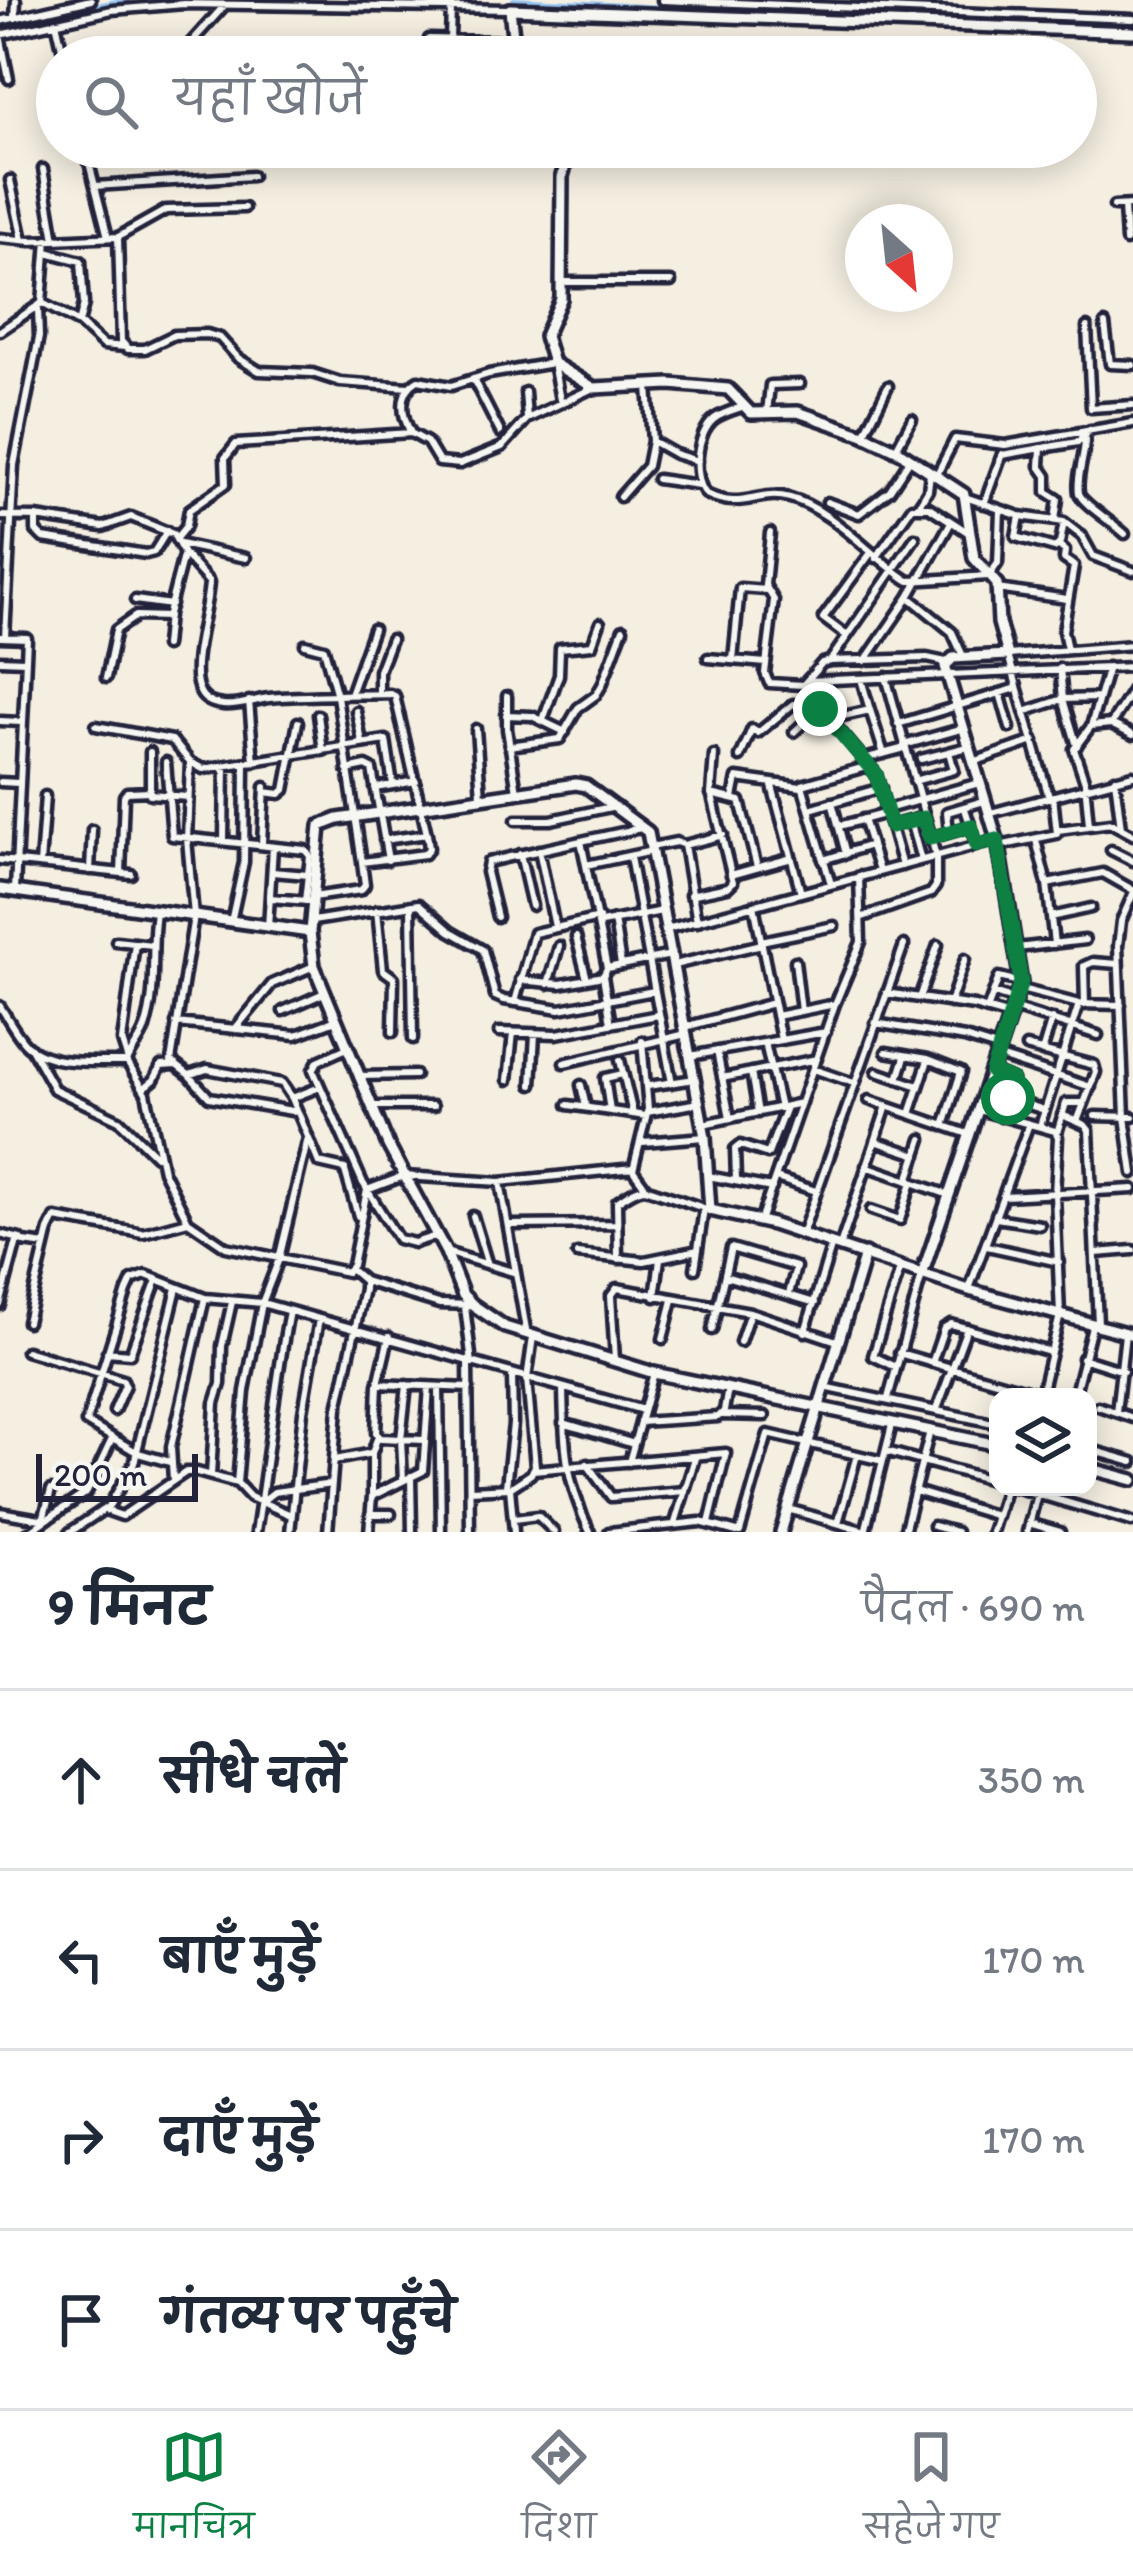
<!DOCTYPE html>
<html lang="hi">
<head>
<meta charset="utf-8">
<style>
  :root { --surface:#fff; --page:#f6f6f7; --text:#1f2937; --muted:#747a83; --line:#e0e1e3; --accent:#0b8043 }
  body { margin:0; font-family:Itim,"Playpen Sans Deva",sans-serif; background:var(--page); color:var(--text) }
  .controls { position:absolute; right:36px; bottom:36px; display:grid; overflow:hidden; border-radius:24px; box-shadow:0 6px 30px #0003 }
  .controls button { width:108px; height:108px; display:grid; place-items:center; padding:0; border:0; border-bottom:3px solid var(--line); background:var(--surface); color:var(--text); font:60px sans-serif }
  .compass { position:absolute; left:845px; top:204px; width:108px; height:108px; border-radius:50%; background:var(--surface); box-shadow:0 6px 30px #0003; rotate:153deg }
  .scale { position:absolute; left:36px; bottom:30px; width:162px; box-sizing:border-box; padding-left:12px; border:6px solid #22223b; border-top:0; font-size:33px; line-height:42px; white-space:nowrap; color:#22223b; -webkit-text-stroke:9px #f6f6f2; paint-order:stroke }
  .stop { position:absolute; width:36px; height:36px; margin:-27px; border:9px solid #0b8043; border-radius:50%; background:#fff }
  .stop.end { background:#0b8043; border-color:#fff; box-shadow:0 3px 12px #0008 }
  .list { margin:0; padding:0; list-style:none }
  h2 { display:flex; justify-content:space-between; align-items:center; height:156px; margin:0; padding:0 48px; font-size:51px }
  h2 small { font-size:39px; font-weight:400; color:var(--muted) }
  .list li { display:grid; grid-template-columns:78px 1fr auto; gap:36px; align-items:center; box-sizing:border-box; height:180px; padding:0 48px; border-top:3px solid var(--line) }
  .list b { display:block; font-size:45px; white-space:nowrap }
  .list em { font-size:39px; font-style:normal; color:var(--muted) }
  .icon { flex:none; width:66px; height:66px; fill:none; stroke:currentColor; stroke-width:2; stroke-linecap:round; stroke-linejoin:round }
  .map { position:relative; flex:none; width:1133px; height:1532px; overflow:hidden }
  .search { position:absolute; background:var(--surface); box-shadow:0 6px 30px #0003; left:36px; right:36px; top:36px; height:132px; display:flex; align-items:center; gap:30px; box-sizing:border-box; padding:0 42px; border-radius:66px; color:var(--muted); font-size:45px }
  .sheet { height:876px; background:var(--surface) }
  nav { display:flex; justify-content:space-around; align-items:center; box-sizing:border-box; height:168px; border-top:3px solid var(--line); background:var(--surface); font-size:33px; color:var(--muted) }
  nav a { display:grid; justify-items:center; gap:6px }
  nav .on { color:var(--accent) }
  .map>svg:first-child { display:block }
  .lines { fill:none; stroke-linecap:round; stroke-linejoin:round }
  .canal { stroke:#97c4f1; stroke-width:6 }
  .minor-casing { stroke:#22223b; stroke-width:15 }
  .tertiary-casing { stroke:#22223b; stroke-width:18 }
  .minor { stroke:#f6f6f2; stroke-width:6 }
  .tertiary { stroke:#f6f6f2; stroke-width:9 }
  .route { stroke:#0b8043; stroke-width:15 }
</style>
</head>
<body>
<div class="map">
<svg width="1133" height="1532" viewBox="0 0 1133 1532">
  <rect width="100%" height="100%" fill="#f5efe2"/>
  <filter id="ink" filterUnits="userSpaceOnUse"><feTurbulence type="fractalNoise" baseFrequency=".00833" numOctaves="2"/><feDisplacementMap in="SourceGraphic" scale="24" xChannelSelector="R" yChannelSelector="G"/><feConvolveMatrix kernelMatrix="1 2 1 2 8 2 1 2 1" color-interpolation-filters="sRGB"/></filter>
  <g filter="url(#ink)">
    <g class="lines">
      <path class="canal" d="M 514,0 L 774,14
        M 835,17 L 1133,24
        M 0,26 L 126,0"/>
      <g class="minor-casing">
        <path id="minor" d="M 662,0 L 1133,19
          M 15,18 L 16,0
          M 0,21 L 91,0
          M 56,22 L 64,57
          M 0,35 L 112,10 L 184,4 L 510,9
          M 0,35 L 9,79
          M 429,39 L 513,41
          M 450,39 L 451,7
          M 178,57 L 224,6
          M 85,147 L 108,237
          M 43,169 L 55,240
          M 10,180 L 23,240
          M 95,186 L 252,176
          M 1114,206 L 1133,205
          M 1124,206 L 1126,241
          M 118,237 L 121,341 L 128,349 L 145,349 L 174,335 L 207,334 L 220,338 L 238,358 L 259,371 L 312,373 L 340,382 L 409,387
          M 0,238 L 31,241 L 118,237 L 166,210 L 244,208
          M 47,252 L 81,261 L 84,304 L 79,323
          M 562,282 L 671,282
          M 42,303 L 79,323 L 103,345 L 125,347
          M 1105,324 L 1110,364 L 1133,365
          M 1087,327 L 1091,408 L 1133,405
          M 0,331 L 42,303 L 47,240
          M 473,379 L 500,432
          M 648,386 L 652,441 L 675,454 L 698,461
          M 525,392 L 527,418
          M 560,400 L 553,363 L 489,374 L 451,386 L 418,380 C 398,392 401,415 411,433 L 427,442 L 439,462 L 460,464 L 502,447 L 527,419 L 591,389
          M 742,407 C 733,410 722,413 714,419 C 696,434 692,477 706,494 C 744,512 757,489 790,498 C 832,509 872,558 909,581 L 989,576 L 998,563 L 1000,510
          M 767,413 L 770,385 L 800,384
          M 864,435 L 888,386
          M 1085,440 C 1085,456 1076,477 1079,493 C 1081,503 1115,524 1125,534
          M 1041,448 L 1040,466 L 1047,476 L 1047,492 L 1058,499 L 1055,520
          M 896,449 L 912,419
          M 1002,455 L 1078,442 L 1090,430
          M 937,474 L 955,439 L 1005,445 L 1133,423
          M 657,479 L 699,485
          M 620,497 L 647,466 L 652,441
          M 965,497 L 1020,516 L 1064,522 L 1082,536 L 1093,556 L 1133,571
          M 827,502 L 859,514 L 890,490 L 911,458
          M 984,504 L 1002,454
          M 919,505 L 928,490 L 930,473
          M 0,516 L 36,517 L 103,527 L 131,517 L 173,534 L 184,554 L 209,582 C 208,610 187,669 200,692 C 204,701 214,704 223,705 C 238,707 253,700 269,698 C 309,695 349,695 390,694 L 395,696 L 427,834 L 429,848 L 425,854 L 362,862 L 337,696 L 324,649 L 305,644
          M 1020,516 L 1016,537 L 1055,548 L 1060,543 L 1064,522
          M 36,517 L 36,531 L 43,538 L 146,554 L 154,552 L 167,531
          M 770,533 L 765,585 L 774,600 L 765,673 L 769,683 L 803,685 L 822,663 L 830,661 L 927,658 L 946,662
          M 177,537 L 186,526 L 189,510 L 226,484 L 225,458 L 236,444 L 411,433
          M 180,544 L 246,558
          M 1059,546 L 1065,551 L 1064,559 L 1074,566 L 1063,631 L 1067,649
          M 876,558 L 912,507 L 929,507 L 969,533
          M 997,589 L 1067,599
          M 909,597 L 952,632 L 963,656
          M 135,600 L 171,605
          M 847,636 L 823,618 L 870,554
          M 0,637 L 27,638 L 15,890
          M 5,637 L 14,465 L 39,337 L 38,308
          M 165,646 L 168,614 L 183,556
          M 708,658 L 766,663
          M 0,660 L 25,661
          M 733,660 L 740,588 L 766,590
          M 830,661 L 915,538
          M 865,661 L 909,597 L 950,524
          M 1060,668 L 1063,699 L 1077,746
          M 106,678 L 116,630 L 136,616 L 168,617
          M 808,681 L 1133,667
          M 379,693 L 379,671 L 391,639
          M 1000,693 L 1010,728
          M 350,694 L 373,629
          M 507,696 L 507,729 L 517,792
          M 1099,698 L 1108,667
          M 249,701 L 254,762
          M 811,706 L 816,681
          M 870,710 L 884,754
          M 356,711 L 362,742
          M 1024,712 L 1063,699 L 1099,698 L 1091,726
          M 318,715 L 323,751
          M 506,715 L 532,716 L 565,732
          M 830,719 L 870,710 L 861,679
          M 543,720 L 559,675 L 560,648 L 592,645 L 600,623
          M 0,721 L 21,722
          M 898,724 L 1017,688
          M 1111,724 L 1133,735
          M 96,726 L 172,740 L 190,762 L 203,769 L 386,740 L 393,785
          M 476,729 L 481,796
          M 794,732 L 819,709
          M 904,745 L 964,728
          M 509,746 L 560,739 L 578,708 L 596,695 L 602,685 L 623,629
          M 714,755 L 711,794 L 740,801 L 757,867
          M 740,757 L 752,729 L 758,733 L 793,704 L 825,713 L 876,774 L 902,866
          M 864,759 L 905,748
          M 921,759 L 968,747
          M 976,761 L 1034,741
          M 166,762 L 172,836 L 305,850 L 310,856 L 305,901
          M 190,762 L 187,839 L 194,916 L 171,1061 L 189,1075 L 207,1069 L 282,1083 L 292,1098 L 320,1087
          M 347,770 L 366,766 L 372,769 L 388,860
          M 1115,779 L 1121,828
          M 914,781 L 954,770 L 949,752
          M 0,782 L 19,783
          M 772,786 L 801,893
          M 375,788 L 416,781
          M 265,792 L 280,794 L 285,790 L 298,722
          M 150,794 L 188,797
          M 1049,797 L 1008,655 L 1133,645
          M 733,798 L 737,778 L 801,787
          M 832,802 L 846,854
          M 810,809 L 881,788
          M 887,809 L 979,783
          M 965,809 L 977,845
          M 991,813 L 1133,775
          M 516,820 L 551,820 L 611,807
          M 910,821 L 921,860
          M 1089,825 L 1085,782 L 1074,749 L 1091,726 L 1111,724 L 1133,689
          M 839,826 L 887,813
          M 891,826 L 924,817
          M 1058,830 L 1111,823 L 1133,835
          M 949,832 L 947,812 L 984,801
          M 930,838 L 971,826
          M 384,840 L 427,834
          M 1036,840 L 1047,884 L 1054,944
          M 224,841 L 225,766
          M 262,843 L 265,787
          M 871,846 L 879,871
          M 999,846 L 1057,834 L 1053,796
          M 651,847 L 676,842 L 684,845
          M 539,850 L 555,927
          M 1111,850 L 1133,861
          M 520,854 L 532,906
          M 630,857 L 672,1083
          M 0,860 L 131,874
          M 823,860 L 871,845 L 863,819
          M 40,864 L 45,796
          M 586,865 L 652,851
          M 90,870 L 92,830
          M 272,872 L 308,875
          M 121,873 L 124,796 L 127,792 L 150,791 L 150,752
          M 731,875 L 792,858
          M 831,884 L 802,785 L 869,766
          M 1047,884 L 1103,873 L 1133,890
          M 1133,894 L 1121,921 L 1118,946 L 1125,1117 L 1133,1173
          M 690,895 L 728,887 L 733,882 L 712,796
          M 313,897 L 361,890 L 365,885 L 362,862
          M 270,898 L 308,901
          M 411,905 L 413,1039
          M 754,905 L 781,1040
          M 377,910 L 383,970 L 394,978 L 393,1032
          M 156,912 C 150,950 158,990 145,1028 C 141,1041 131,1050 127,1062 L 146,1093 L 163,1171 L 188,1221 L 226,1247 L 347,1272 L 352,1265 L 367,1190 L 404,1176 L 500,1182
          M 497,917 L 486,872 L 488,862 L 581,841
          M 863,917 L 931,893 L 936,886 L 936,856 L 886,677
          M 1051,917 L 1091,908
          M 614,920 L 621,965
          M 313,921 L 419,904 L 450,931 L 483,950 L 495,996 L 504,1000 L 560,1009 L 654,991
          M 231,922 L 244,862 L 245,765
          M 697,922 L 684,845 L 723,835
          M 601,923 L 662,911
          M 268,927 L 273,847
          M 667,929 L 997,840
          M 576,937 L 587,979
          M 116,941 L 152,945
          M 761,941 L 834,926
          M 1017,948 L 1085,940
          M 795,961 L 801,1011
          M 674,965 L 762,944
          M 607,968 L 581,841 L 641,828
          M 603,976 L 611,1024
          M 520,980 L 561,984 L 603,976 L 607,968 L 671,955
          M 548,984 L 559,946
          M 1021,989 L 1079,1004 L 1121,1005
          M 886,993 L 974,1006 L 1010,1016
          M 993,993 L 1016,1000
          M 919,998 L 938,945
          M 515,1002 L 534,933 L 599,918
          M 950,1003 L 965,959
          M 1085,1005 L 1084,966 L 1093,962 L 1118,964
          M 0,1006 C 7,1017 14,1030 22,1040 C 44,1068 95,1061 127,1062
          M 1013,1008 L 1098,1035
          M 987,1010 L 999,977 L 1019,982
          M 283,1011 L 324,993
          M 776,1016 L 835,1004
          M 176,1023 L 296,1035 L 336,1020
          M 875,1023 L 965,1038 L 1000,1049
          M 685,1027 L 773,1003
          M 235,1029 L 272,984 L 314,966
          M 499,1032 L 557,1034 L 658,1015
          M 642,1041 L 648,1109 L 633,1170 L 646,1188
          M 765,1043 L 780,1108
          M 1026,1047 L 1094,1065 L 1096,1072 L 1078,1119
          M 31,1048 L 54,1089 L 119,1120 L 156,1156
          M 347,1048 L 318,1061 L 313,1070 L 363,1183 L 398,1239 L 414,1243 L 436,1236
          M 717,1051 L 730,1118
          M 886,1052 L 928,1059 L 961,1072 L 944,1126
          M 1042,1052 L 1052,1019
          M 690,1056 L 826,1032
          M 997,1056 L 1091,1087
          M 127,1057 L 122,1041 L 135,943
          M 620,1060 L 633,1114
          M 564,1063 L 686,1034
          M 813,1069 L 854,1083
          M 751,1072 L 758,1113
          M 877,1072 L 919,1086
          M 992,1072 L 1012,1080 L 1001,1117
          M 189,1075 L 209,1097 L 298,1112
          M 358,1076 L 415,1075
          M 722,1078 L 817,1059
          M 898,1079 L 905,1057
          M 508,1080 L 513,1033
          M 532,1085 L 535,1034
          M 581,1085 L 586,1107
          M 648,1086 L 695,1079
          M 144,1088 L 154,1080 L 161,1066 L 176,1065
          M 292,1098 L 319,1163 L 345,1169
          M 1008,1098 L 1044,1110
          M 869,1100 L 971,1135
          M 568,1105 L 646,1116
          M 371,1106 L 433,1106
          M 979,1110 L 1055,1131 L 1058,1137 L 1055,1194 L 1060,1315 L 1041,1394
          M 610,1111 L 605,1078 L 623,1074
          M 647,1112 L 699,1103
          M 910,1114 L 928,1060
          M 1062,1115 L 1085,1125 L 1089,1130 L 1098,1324
          M 1095,1116 L 1133,1117
          M 703,1124 L 801,1103
          M 1040,1126 L 1079,1004
          M 1057,1133 L 1066,1103 L 1083,1103
          M 875,1141 L 917,1155
          M 643,1142 L 705,1137
          M 866,1166 L 949,1195
          M 345,1171 L 358,1216
          M 708,1176 L 772,1188
          M 776,1178 L 816,1191
          M 736,1180 L 735,1149 L 740,1145 L 768,1154 L 786,1107
          M 908,1181 L 922,1139
          M 1005,1196 L 1133,1189
          M 871,1210 L 900,1220 L 912,1182
          M 473,1216 L 487,1262
          M 996,1218 L 1040,1225
          M 760,1221 L 835,1004 L 861,942 L 859,876
          M 510,1225 L 617,1224
          M 0,1234 L 20,1239
          M 802,1234 L 904,945
          M 840,1246 L 887,1106
          M 987,1246 L 1059,1262
          M 446,1252 L 516,1273
          M 1096,1253 L 1133,1250
          M 577,1254 L 644,1261 L 698,1250
          M 618,1259 L 617,1202 C 624,1197 635,1189 644,1188 C 648,1188 699,1207 710,1210
          M 695,1269 L 704,1209
          M 725,1276 L 815,1303
          M 364,1281 L 439,1304 L 473,1305
          M 969,1289 L 1029,1124
          M 655,1297 L 660,1259
          M 0,1305 L 17,1241 L 45,1245
          M 465,1307 L 472,1363
          M 27,1322 L 49,1230 L 55,1218 L 143,1233 L 188,1221
          M 712,1330 L 731,1248 L 796,1267 L 789,1294
          M 805,1332 L 832,1244
          M 527,1335 L 500,1182 L 633,1168
          M 389,1337 L 378,1384 L 376,1433 L 381,1438 L 423,1440
          M 663,1339 L 673,1300
          M 740,1342 L 750,1312
          M 26,1351 L 123,1380 L 125,1385 L 114,1411
          M 107,1352 L 130,1354 L 157,1280
          M 899,1353 L 1051,1397
          M 1082,1358 L 1123,1371
          M 615,1360 L 611,1296 L 617,1288 L 750,1312 L 837,1341
          M 468,1362 L 470,1532
          M 932,1363 L 944,1328 L 951,1324 L 1050,1352
          M 896,1367 L 873,1356 L 900,1269
          M 378,1384 L 469,1388
          M 439,1387 L 441,1532
          M 824,1387 L 998,1424
          M 563,1388 C 564,1445 565,1479 590,1532
          M 1074,1397 L 1092,1326
          M 888,1398 L 922,1275
          M 1098,1406 L 1133,1418
          M 937,1409 L 967,1328
          M 1116,1412 L 1125,1334
          M 722,1415 L 765,1416
          M 640,1422 L 718,1417 L 724,1411 L 728,1388
          M 563,1423 L 634,1444
          M 1088,1449 L 1133,1462
          M 886,1451 L 998,1482
          M 335,1460 L 372,1453
          M 170,1462 L 138,1453 L 86,1422 L 127,1291 L 132,1280 L 146,1275 L 205,1298 L 262,1303 L 279,1259 L 308,1138
          M 629,1462 L 654,1373
          M 587,1464 L 611,1497 L 685,1491
          M 533,1470 L 726,1453 L 709,1523
          M 211,1476 L 215,1403 L 221,1384 L 222,1346 L 232,1302
          M 411,1476 L 412,1532
          M 173,1480 L 171,1447 L 205,1298
          M 403,1480 L 401,1439 L 407,1385
          M 506,1486 L 513,1424 L 512,1376
          M 1014,1487 L 1132,1522
          M 510,1488 L 531,1474 L 535,1466 L 527,1379 L 533,1337
          M 470,1490 L 510,1488 L 514,1532
          M 915,1491 L 997,1516
          M 372,1496 L 372,1453 L 378,1436
          M 265,1499 L 274,1492 L 332,1484
          M 788,1509 L 865,1531
          M 105,1510 L 122,1516 L 186,1472 L 197,1472 L 237,1483
          M 0,1512 L 46,1520
          M 370,1514 L 391,1514
          M 291,1515 L 250,1497 L 237,1483 L 245,1391 L 262,1303 L 643,1410
          M 514,1519 L 538,1516 L 554,1532
          M 43,1520 L 51,1490
          M 675,1523 L 695,1458
          M 838,1523 L 857,1455
          M 1029,1523 L 1060,1532
          M 933,1526 L 956,1532
          M 29,1532 L 87,1492 L 112,1439
          M 70,1532 L 109,1506 L 134,1463 L 177,1288
          M 256,1532 C 268,1458 275,1385 289,1311
          M 290,1532 L 303,1412 L 319,1319
          M 328,1532 L 338,1408 L 364,1289 L 364,1281 L 350,1269
          M 369,1532 L 372,1496 L 423,1471 L 429,1387
          M 609,1532 L 700,1522 L 737,1532
          M 740,1532 L 768,1434 L 883,1461
          M 865,1532 L 892,1425
          M 904,1532 L 930,1431
          M 992,1532 L 1006,1487
          M 1027,1532 L 1039,1487"/>
      </g>
      <g class="tertiary-casing">
        <path id="tertiary" d="M 529,57 L 514,44 L 510,9 L 1133,32
          M 571,147 L 562,176 L 561,299 L 545,336 L 553,363 L 594,388 L 670,384 L 728,389 L 751,413 L 798,412 L 864,435 L 900,452 L 964,494 L 974,558 L 997,584 L 999,623 L 1008,655 L 953,658 L 945,666 L 999,846 L 1021,983 L 922,1275
          M 0,889 L 310,932
          M 998,1445 L 654,1373 L 505,1327 L 473,1305 L 463,1295 L 446,1252 L 388,1145 L 314,966 L 310,932 L 320,826 L 338,819 L 576,784 L 586,786 L 648,832 L 705,1137 L 710,1210 L 772,1224 L 969,1290 L 1133,1335
          M 1088,1468 L 1133,1480
          M 781,1532 L 865,1254"/>
      </g>
      <use href="#minor" class="minor"/>
      <use href="#tertiary" class="tertiary"/>
    </g>
  </g>
  <g class="lines" filter="url(#ink)">
    <path class="route" d="M 820,709 L 876,774 L 891,826 L 924,818 L 930,838 L 971,826 L 977,845 L 997,840 L 1021,982 L 992,1072 L 1012,1080 L 1008,1098"/>
  </g>
</svg>
<div class="controls">
<button><svg class="icon" aria-label="layers" viewBox="0 0 24 24"><path d="M12 4l9 5-9 5-9-5zM3 14l9 5 9-5"/></svg></button>
</div>
<svg class="compass" viewBox="-18 -18 36 36"><path d="M0-13l5 13h-10z" fill="#e53935"/><path d="M0 13l5-13h-10z" fill="#747a83"/></svg>
<div class="scale">200 m</div>
<div class="stop" style="left:1008px;top:1098px"></div>
<div class="stop end" style="left:820px;top:709px"></div>
<div class="search"><svg class="icon" aria-label="search" viewBox="0 0 24 24"><circle cx="10" cy="10" r="6"/><path d="M15 15l6 6"/></svg>यहाँ खोजें</div>
</div>
<section class="sheet">
<h2>9 मिनट<small>पैदल · 690 m</small></h2>
<ul class="list">
<li><svg class="icon" aria-label="ahead" viewBox="0 0 24 24"><path d="M12 20V5M6 11l6-6 6 6"/></svg><div><b>सीधे चलें</b></div><em>350 m</em></li>
<li><svg class="icon" aria-label="left" viewBox="0 0 24 24"><path d="M17 20v-9H6M10 6l-5 5 5 5"/></svg><div><b>बाएँ मुड़ें</b></div><em>170 m</em></li>
<li><svg class="icon" aria-label="right" viewBox="0 0 24 24"><path d="M7 20v-9h11M14 6l5 5-5 5"/></svg><div><b>दाएँ मुड़ें</b></div><em>170 m</em></li>
<li><svg class="icon" aria-label="arrive" viewBox="0 0 24 24"><path d="M6 21V4h12l-3 4 3 4H6"/></svg><div><b>गंतव्य पर पहुँचे</b></div></li>
</ul>
</section>
<nav>
<a class="on"><svg class="icon" aria-label="map" viewBox="0 0 24 24"><path d="M3 6l6-2 6 2 6-2v14l-6 2-6-2-6 2zM9 4v14M15 6v14"/></svg>मानचित्र</a>
<a><svg class="icon" aria-label="directions" viewBox="0 0 24 24"><path d="M12 3l9 9-9 9-9-9zM9 14v-3h6M13 9l2 2-2 2"/></svg>दिशा</a>
<a><svg class="icon" aria-label="saved" viewBox="0 0 24 24"><path d="M7 4h10v16l-5-4-5 4z"/></svg>सहेजे गए</a>
</nav>
</body>
</html>
